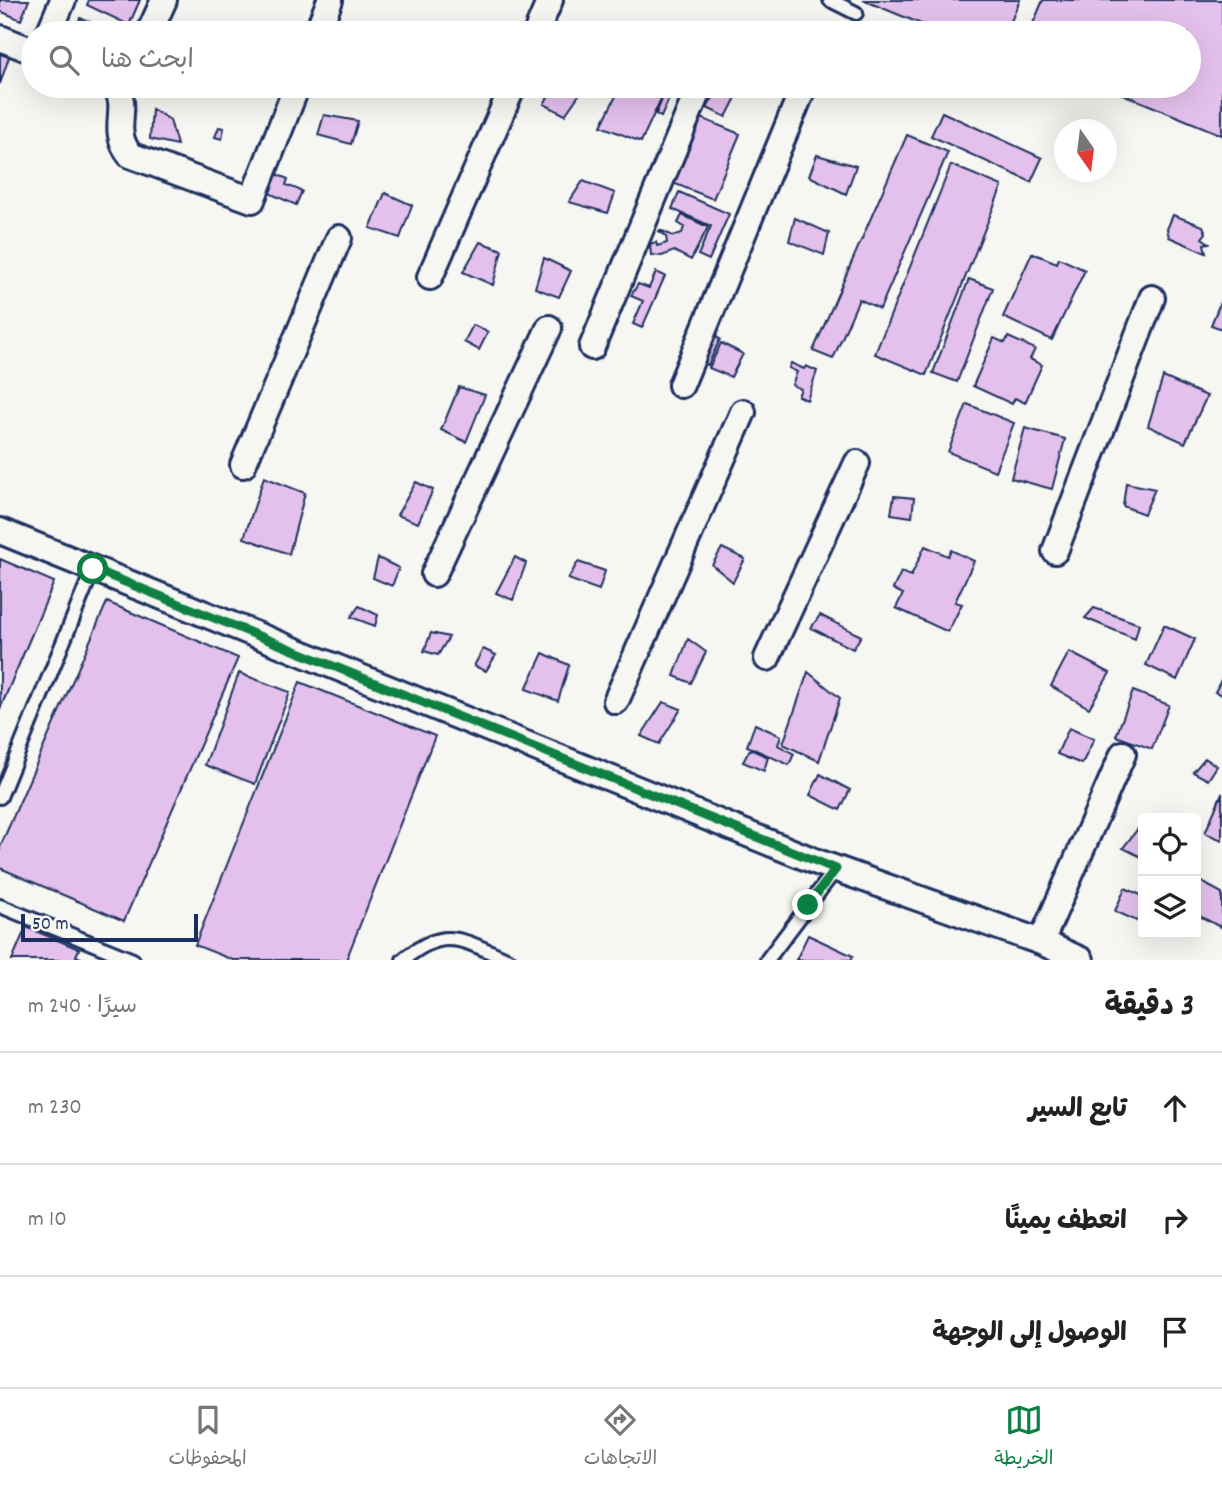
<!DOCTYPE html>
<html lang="ar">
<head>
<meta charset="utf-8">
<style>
  :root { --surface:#fff; --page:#f2f2f2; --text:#222; --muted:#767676; --line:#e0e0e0; --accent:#0b8043 }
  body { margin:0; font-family:Dekko,"Playpen Sans Arabic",sans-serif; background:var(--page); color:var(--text); direction:rtl }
  .controls { position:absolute; right:21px; bottom:21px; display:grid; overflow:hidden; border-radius:7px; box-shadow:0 7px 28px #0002 }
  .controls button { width:63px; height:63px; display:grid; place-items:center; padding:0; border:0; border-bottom:2px solid var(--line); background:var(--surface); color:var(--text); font:35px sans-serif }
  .compass { position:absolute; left:1054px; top:119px; width:63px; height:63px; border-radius:50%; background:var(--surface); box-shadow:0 7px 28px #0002; rotate:166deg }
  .scale { position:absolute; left:21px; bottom:18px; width:177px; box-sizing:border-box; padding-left:7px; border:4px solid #1b2f5e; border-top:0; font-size:19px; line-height:24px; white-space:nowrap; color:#1b2f5e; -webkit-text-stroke:5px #f6f6f2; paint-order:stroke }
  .stop { position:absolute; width:21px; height:21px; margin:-16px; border:5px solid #0b8043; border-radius:50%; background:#fff }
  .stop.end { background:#0b8043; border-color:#fff; box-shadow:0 2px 7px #0008 }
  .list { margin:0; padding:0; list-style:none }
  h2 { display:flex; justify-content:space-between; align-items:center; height:91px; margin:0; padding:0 28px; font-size:30px }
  h2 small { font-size:23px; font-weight:400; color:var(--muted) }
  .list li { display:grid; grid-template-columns:46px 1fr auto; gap:21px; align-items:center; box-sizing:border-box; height:112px; padding:0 28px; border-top:2px solid var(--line) }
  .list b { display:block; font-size:26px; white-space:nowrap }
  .list em { font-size:23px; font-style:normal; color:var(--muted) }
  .icon { flex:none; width:38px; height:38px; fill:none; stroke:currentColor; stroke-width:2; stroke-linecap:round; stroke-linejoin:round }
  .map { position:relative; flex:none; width:1222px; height:960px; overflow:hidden; direction:ltr }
  .search { position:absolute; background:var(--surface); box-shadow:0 7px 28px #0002; left:21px; right:21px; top:21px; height:77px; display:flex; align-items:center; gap:18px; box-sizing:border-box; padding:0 24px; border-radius:38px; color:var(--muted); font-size:26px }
  .sheet { height:427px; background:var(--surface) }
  nav { display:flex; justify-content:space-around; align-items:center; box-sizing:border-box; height:98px; border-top:2px solid var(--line); background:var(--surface); font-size:19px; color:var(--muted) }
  nav a { display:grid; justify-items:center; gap:4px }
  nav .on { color:var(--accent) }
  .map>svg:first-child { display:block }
  .building { fill:#e4c1ec; stroke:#1b2f5e; stroke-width:2 }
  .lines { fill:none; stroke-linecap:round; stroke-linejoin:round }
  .lane-casing { stroke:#1b2f5e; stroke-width:18 }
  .street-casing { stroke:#1b2f5e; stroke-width:30 }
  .lane { stroke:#f6f6f2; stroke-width:12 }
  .street { stroke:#f6f6f2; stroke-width:24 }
  .route { stroke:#0b8043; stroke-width:9 }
</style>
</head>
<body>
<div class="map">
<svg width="1222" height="960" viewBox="0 0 1222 960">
  <rect width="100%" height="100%" fill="#f6f6f2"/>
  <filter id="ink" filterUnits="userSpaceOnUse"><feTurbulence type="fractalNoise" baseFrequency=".0143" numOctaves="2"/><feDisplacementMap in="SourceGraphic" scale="14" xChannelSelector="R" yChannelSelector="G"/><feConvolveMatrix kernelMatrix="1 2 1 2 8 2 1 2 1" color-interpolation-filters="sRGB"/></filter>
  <g filter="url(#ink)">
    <path class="building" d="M 0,0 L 29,0 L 21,20 L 0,11 Z
      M 89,0 L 140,0 L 129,25 L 87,5 Z
      M 863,0 L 1020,0 L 1006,33 L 943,33 Z
      M 1043,0 L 1222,0 L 1222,135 L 1103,86 L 1189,86 L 1189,33 L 1029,33 Z
      M 80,18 L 117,33 L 73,33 Z
      M 371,26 L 384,33 L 367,33 Z
      M 0,54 L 9,57 L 0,84 Z
      M 554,86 L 577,86 L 583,89 L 565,115 L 544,104 Z
      M 621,86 L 657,86 L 654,93 L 658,96 L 663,86 L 666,88 L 641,142 L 601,126 Z
      M 720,86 L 742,86 L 726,117 L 707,108 Z
      M 667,87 L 673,90 L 661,117 L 656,114 Z
      M 152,109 L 170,120 L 177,145 L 150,139 Z
      M 942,112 L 1042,158 L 1031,182 L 931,136 Z
      M 324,115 L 358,121 L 351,144 L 318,135 Z
      M 701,118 L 740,134 L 713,199 L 673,183 Z
      M 219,127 L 224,128 L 222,139 L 215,137 Z
      M 907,135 L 948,152 L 880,309 L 859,299 L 833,359 L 813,351 Z
      M 817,155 L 856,166 L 846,194 L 809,176 Z
      M 951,165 L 1002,186 L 926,375 L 875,354 Z
      M 276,174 L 288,179 L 286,185 L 302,191 L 296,205 L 269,193 Z
      M 583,181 L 615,193 L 608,213 L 569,202 Z
      M 679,192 L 729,214 L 709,260 L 698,255 L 711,226 L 672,209 Z
      M 385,193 L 412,205 L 400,238 L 370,228 Z
      M 682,215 L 708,227 L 691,260 L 674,251 L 662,256 L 651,255 L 650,244 L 656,242 L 657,246 L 667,243 L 666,236 L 659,231 L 660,230 L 673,236 L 682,233 L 684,227 L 678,223 Z
      M 1173,215 L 1203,226 L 1206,233 L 1202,238 L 1209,243 L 1204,244 L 1206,253 L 1169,237 L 1167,229 Z
      M 795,218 L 829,233 L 824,255 L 789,241 Z
      M 480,242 L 502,250 L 493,285 L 463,272 Z
      M 1032,253 L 1057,263 L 1059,258 L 1085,270 L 1052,340 L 1003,317 Z
      M 544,258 L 571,271 L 559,297 L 535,288 Z
      M 656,272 L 665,276 L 642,328 L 633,324 L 643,301 L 631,296 L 638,284 L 649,288 Z
      M 969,279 L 993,288 L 957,382 L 933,373 Z
      M 1222,298 L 1222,329 L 1211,325 Z
      M 473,325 L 488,332 L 479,350 L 464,342 Z
      M 715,337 L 720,339 L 708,365 L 703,362 Z
      M 1008,337 L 1035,349 L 1030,359 L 1042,365 L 1025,403 L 1015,398 L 1012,404 L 973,386 L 994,338 L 1005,343 Z
      M 721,343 L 743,354 L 731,377 L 709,368 Z
      M 791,363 L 804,369 L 806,366 L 817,371 L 807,400 L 798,396 L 801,389 L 792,385 L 797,372 L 789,368 Z
      M 1163,377 L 1207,396 L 1185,443 L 1148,426 Z
      M 459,387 L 485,395 L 466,442 L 441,430 Z
      M 967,404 L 1014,423 L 995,471 L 948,452 Z
      M 1025,428 L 1065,439 L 1052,489 L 1011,478 Z
      M 264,477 L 305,493 L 289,554 L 244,538 Z
      M 416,482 L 433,490 L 418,523 L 397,515 Z
      M 1126,483 L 1155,489 L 1144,514 L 1123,506 Z
      M 894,496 L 914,498 L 912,517 L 891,514 Z
      M 925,546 L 948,556 L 951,550 L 974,561 L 955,602 L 962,604 L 948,632 L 896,608 L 903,594 L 893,589 L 901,572 L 911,576 Z
      M 722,548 L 745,559 L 733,582 L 712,565 Z
      M 515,557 L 526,563 L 513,600 L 496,593 Z
      M 378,558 L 399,568 L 392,586 L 373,578 Z
      M 0,559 L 54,582 L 0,709 Z
      M 578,562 L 605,571 L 599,590 L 568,579 Z
      M 107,602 L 238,658 L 124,921 L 0,868 L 0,847 Z
      M 359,606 L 378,615 L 375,626 L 351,617 Z
      M 1094,608 L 1139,624 L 1135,639 L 1085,618 Z
      M 820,615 L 861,636 L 853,649 L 811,628 Z
      M 1164,625 L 1195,639 L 1177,680 L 1146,665 Z
      M 431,633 L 449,637 L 438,655 L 424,651 Z
      M 688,639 L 706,652 L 691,683 L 674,676 Z
      M 483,649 L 496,655 L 486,671 L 474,666 Z
      M 1069,652 L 1110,673 L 1089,708 L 1051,686 Z
      M 543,653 L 569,665 L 558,701 L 526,689 Z
      M 808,672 L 840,698 L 819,761 L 783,744 Z
      M 239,673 L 290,692 L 255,784 L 205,765 Z
      M 1222,678 L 1222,695 L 1215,692 Z
      M 300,682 L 435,736 L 346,960 L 233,960 L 195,945 Z
      M 1133,691 L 1169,705 L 1152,749 L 1116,736 Z
      M 663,702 L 681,709 L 659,744 L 641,736 Z
      M 755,724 L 781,736 L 778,745 L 794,754 L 789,765 L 747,746 Z
      M 1069,728 L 1094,739 L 1082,764 L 1057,754 Z
      M 750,749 L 768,757 L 764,771 L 743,762 Z
      M 1205,758 L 1217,766 L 1208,780 L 1193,772 Z
      M 820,774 L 850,790 L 840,810 L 810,795 Z
      M 1222,793 L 1222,840 L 1205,833 Z
      M 1140,826 L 1143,828 L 1143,858 L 1123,848 Z
      M 1196,879 L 1222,893 L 1222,921 L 1220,927 L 1196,914 Z
      M 1125,888 L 1143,896 L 1143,924 L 1115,911 Z
      M 26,927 L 79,949 L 76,956 L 85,960 L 12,960 Z
      M 808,935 L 853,956 L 851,960 L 796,960 Z"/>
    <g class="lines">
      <g class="lane-casing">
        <path id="lane" d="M 830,0 L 856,13
          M 0,797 L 93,569
          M 0,906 L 133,960
          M 403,960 C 446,924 463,941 509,960
          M 767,960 L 836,869"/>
      </g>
      <g class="street-casing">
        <path id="street" d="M 49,33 L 63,0
          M 149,33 L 164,0
          M 317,33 L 330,0
          M 536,33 L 550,0
          M 0,38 L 33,51
          M 115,86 C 131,109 109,128 130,155 L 252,200 L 297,86
          M 430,277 L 513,86
          M 592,347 L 700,86
          M 681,385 L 804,86
          M 243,465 L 339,238
          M 0,531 L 817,862 L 1041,942 L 1081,960
          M 1055,551 L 1152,298
          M 434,574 L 549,328
          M 767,658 L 857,463
          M 616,701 L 743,412
          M 1041,942 L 1123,754"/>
      </g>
      <use href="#lane" class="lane"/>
      <use href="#street" class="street"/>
    </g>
  </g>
  <g class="lines" filter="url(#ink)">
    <path class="route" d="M 93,569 L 836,869 L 808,905"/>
  </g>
</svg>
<div class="controls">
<button><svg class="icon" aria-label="locate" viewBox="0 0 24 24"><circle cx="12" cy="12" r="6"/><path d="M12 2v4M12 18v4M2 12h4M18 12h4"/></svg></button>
<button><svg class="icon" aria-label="layers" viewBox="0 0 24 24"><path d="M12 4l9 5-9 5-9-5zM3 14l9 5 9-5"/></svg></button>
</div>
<svg class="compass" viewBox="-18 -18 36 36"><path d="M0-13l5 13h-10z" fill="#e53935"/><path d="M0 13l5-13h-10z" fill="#767676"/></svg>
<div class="scale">50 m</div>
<div class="stop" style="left:93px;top:569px"></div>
<div class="stop end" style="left:808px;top:905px"></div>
<div class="search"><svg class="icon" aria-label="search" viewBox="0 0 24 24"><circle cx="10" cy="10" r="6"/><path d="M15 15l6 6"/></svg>ابحث هنا</div>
</div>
<section class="sheet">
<h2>3 دقيقة<small>سيرًا · 240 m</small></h2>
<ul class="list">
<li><svg class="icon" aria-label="ahead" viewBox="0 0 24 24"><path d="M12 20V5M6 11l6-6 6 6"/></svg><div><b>تابع السير</b></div><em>230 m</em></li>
<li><svg class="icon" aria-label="right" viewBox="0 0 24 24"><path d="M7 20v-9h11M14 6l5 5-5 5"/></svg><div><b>انعطف يمينًا</b></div><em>10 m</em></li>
<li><svg class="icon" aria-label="arrive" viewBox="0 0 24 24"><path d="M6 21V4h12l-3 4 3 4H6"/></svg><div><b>الوصول إلى الوجهة</b></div></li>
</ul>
</section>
<nav>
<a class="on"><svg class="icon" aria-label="map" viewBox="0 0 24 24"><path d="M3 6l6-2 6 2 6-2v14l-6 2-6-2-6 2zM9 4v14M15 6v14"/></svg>الخريطة</a>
<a><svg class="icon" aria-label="directions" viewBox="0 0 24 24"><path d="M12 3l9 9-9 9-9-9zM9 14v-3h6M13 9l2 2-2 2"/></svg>الاتجاهات</a>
<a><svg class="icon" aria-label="saved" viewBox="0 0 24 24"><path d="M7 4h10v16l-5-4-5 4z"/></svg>المحفوظات</a>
</nav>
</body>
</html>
